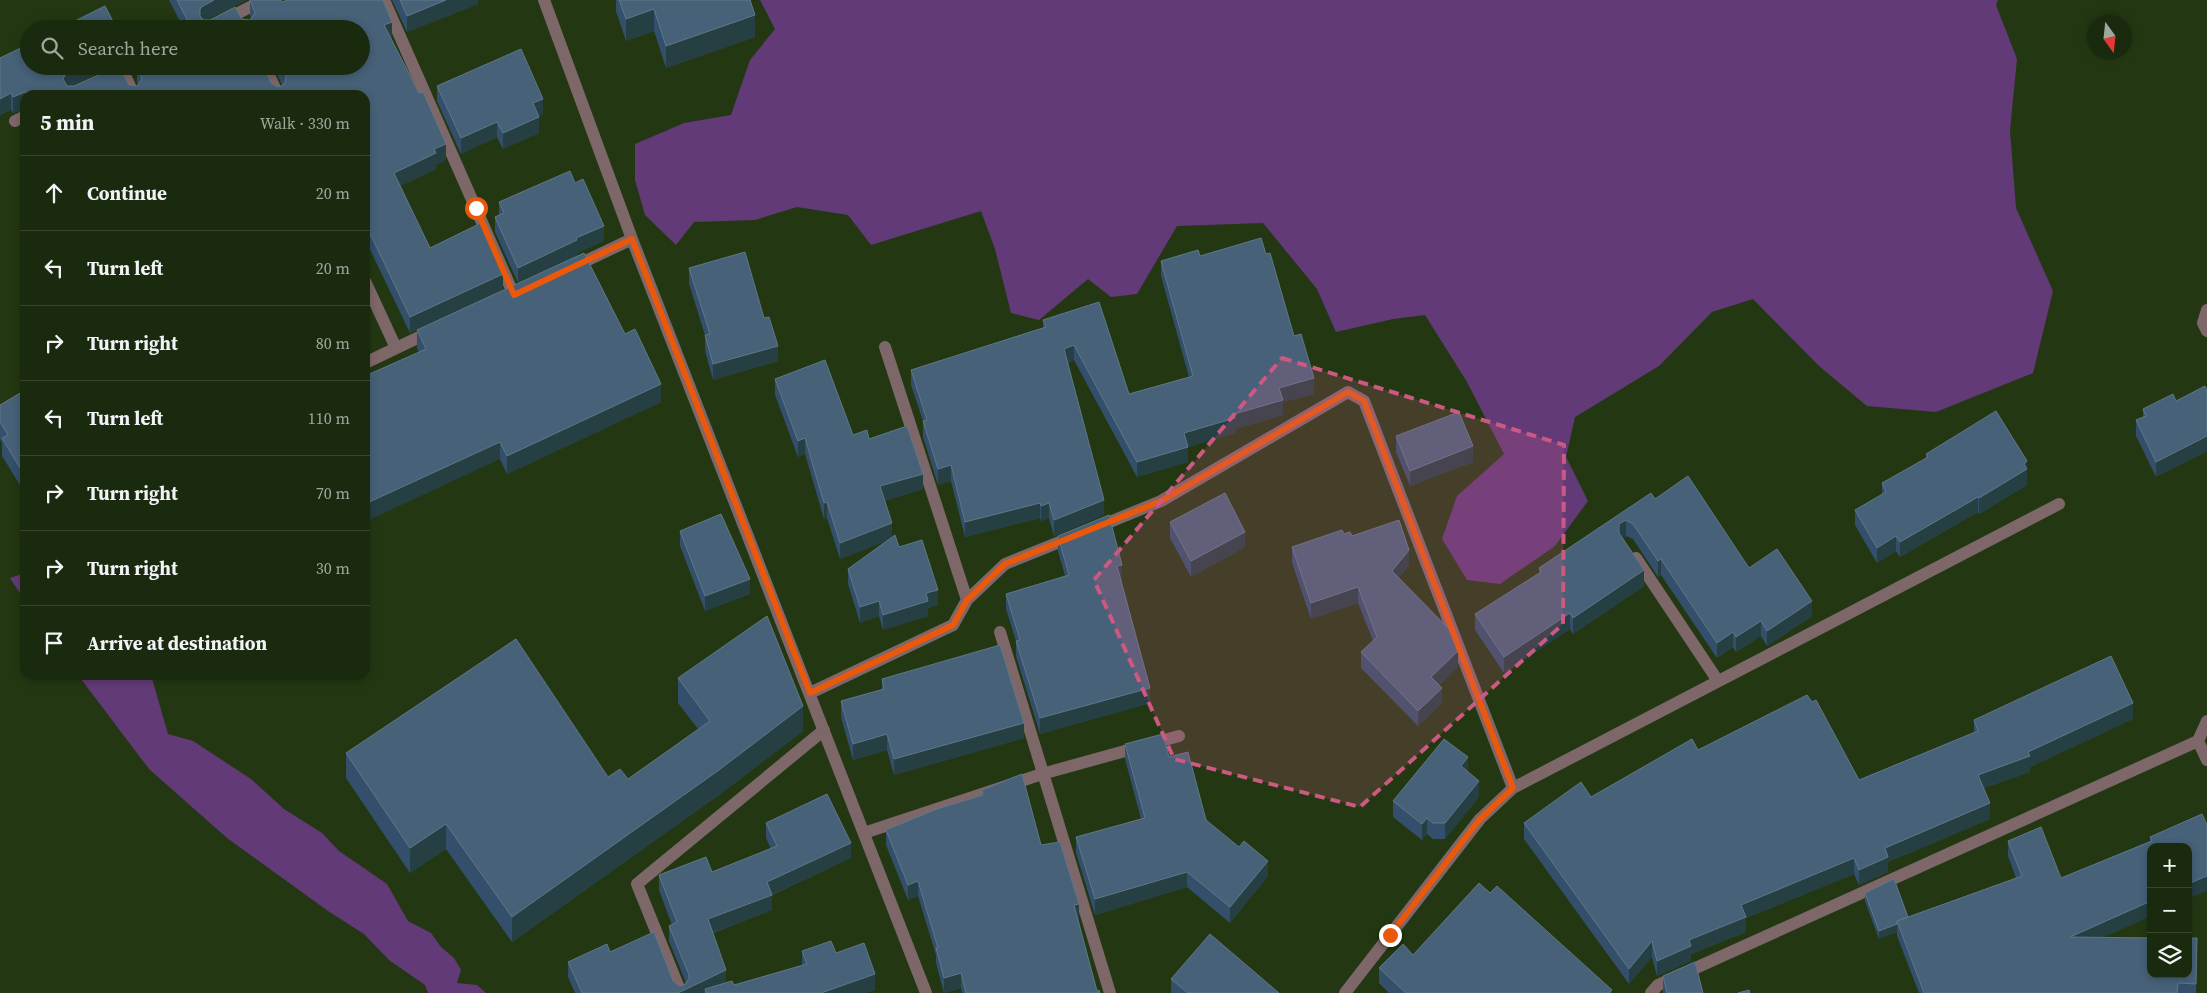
<!DOCTYPE html>
<html lang="en">
<head>
<meta charset="utf-8">
<style>
  :root { --surface:#1a2a0e; --page:#233217; --text:#f1f3f6; --muted:#9fa79e; --line:#38462e }
  body { margin:0; font-family:"Source Serif 4",serif; background:var(--page); color:var(--text) }
  .controls { position:absolute; right:15px; bottom:15px; display:grid; overflow:hidden; border-radius:10px; box-shadow:0 2px 8px #0003 }
  .controls button { width:45px; height:45px; display:grid; place-items:center; padding:0; border:0; border-bottom:1px solid var(--line); background:var(--surface); color:var(--text); font:25px sans-serif }
  .compass { position:absolute; left:2087px; top:15px; width:45px; height:45px; border-radius:50%; background:var(--surface); box-shadow:0 2px 8px #0003; rotate:165deg }
  .stop { position:absolute; width:15px; height:15px; margin:-11px; border:4px solid #ea580c; border-radius:50%; background:#fff }
  .stop.end { background:#ea580c; border-color:#fff; box-shadow:0 1px 5px #0008 }
  .list { margin:0; padding:0; list-style:none }
  h2 { display:flex; justify-content:space-between; align-items:center; height:65px; margin:0; padding:0 20px; font-size:21px }
  h2 small { font-size:16px; font-weight:400; color:var(--muted) }
  .list li { display:grid; grid-template-columns:32px 1fr auto; gap:15px; align-items:center; box-sizing:border-box; height:75px; padding:0 20px; border-top:1px solid var(--line) }
  .list b { display:block; font-size:19px; white-space:nowrap }
  .list em { font-size:16px; font-style:normal; color:var(--muted) }
  .icon { flex:none; width:28px; height:28px; fill:none; stroke:currentColor; stroke-width:2; stroke-linecap:round; stroke-linejoin:round }
  .map { position:relative; flex:none; width:2207px; height:993px; overflow:hidden }
  .search { position:absolute; background:var(--surface); box-shadow:0 2px 8px #0003; left:20px; top:20px; width:350px; height:55px; display:flex; align-items:center; gap:12px; box-sizing:border-box; padding:0 18px; border-radius:28px; color:var(--muted); font-size:19px }
  .panel { position:absolute; background:var(--surface); box-shadow:0 2px 8px #0003; left:20px; top:90px; width:350px; height:590px; border-radius:15px }
  .map>svg:first-child { display:block }
  .green { fill:#623a78 }
  .lines { fill:none; stroke-linecap:round; stroke-linejoin:round }
  .minor { stroke:#7e6769; stroke-width:12 }
  .wall { fill:#334f6c }
  .shaded-wall { fill:#253f43 }
  .building { fill:#466178; stroke:#5f7888 }
  .route { stroke:#ea580c; stroke-width:6 }
  .marked { fill:#cc5981; fill-opacity:0.2; stroke:#cc5981; stroke-width:4; stroke-dasharray:10 6; stroke-linejoin:round }
</style>
</head>
<body>
<div class="map">
<svg width="2207" height="993" viewBox="0 0 2207 993">
  <rect width="100%" height="100%" fill="#233812"/>
  <path class="green" d="M 760,0 L 1998,0 L 1996,5 L 2017,59 L 2010,130 L 2016,208 L 2053,291 L 2033,373 L 1936,412 L 1867,406 L 1819,366 L 1753,299 L 1712,312 L 1659,366 L 1575,417 L 1566,457 L 1588,501 L 1555,546 L 1500,584 L 1467,580 L 1442,539 L 1457,496 L 1504,454 L 1467,382 L 1425,315 L 1393,319 L 1336,332 L 1317,289 L 1263,223 L 1177,226 L 1137,294 L 1111,297 L 1088,279 L 1039,320 L 1011,313 L 995,249 L 981,211 L 871,245 L 848,215 L 797,207 L 755,220 L 694,222 L 676,245 L 645,215 L 635,180 L 635,144 L 684,123 L 731,115 L 750,60 L 775,29 Z
    M 25,573 L 25,601 L 10,578 Z
    M 78,675 L 151,675 L 168,734 L 193,741 L 251,779 L 284,809 L 322,833 L 339,851 L 387,884 L 408,921 L 431,933 L 441,947 L 454,958 L 461,970 L 457,983 L 477,985 L 486,993 L 428,993 L 425,985 L 389,960 L 364,934 L 328,911 L 227,838 L 149,769 Z"/>
  <g class="lines">
    <path class="minor" d="M 384,0 L 514,295
      M 544,0 L 632,239 L 926,993
      M 207,29 L 264,0
      M 132,66 L 123,71 L 134,95
      M 265,66 L 278,95
      M 15,121 L 25,116
      M 573,267 L 632,239
      M 365,281 L 396,348
      M 2207,310 L 2203,323 L 2207,331
      M 885,347 L 967,600
      M 365,363 L 432,331
      M 1095,528 L 1161,501 L 1348,392 L 1364,401 L 1513,788
      M 1636,558 L 1718,681
      M 1000,632 L 1110,993
      M 810,693 L 953,625 L 967,600 L 1005,564 L 1072,537
      M 2198,741 L 2207,721
      M 864,833 L 1042,774 L 1179,736
      M 681,993 L 637,884 L 824,730
      M 1345,993 L 1480,819 L 1513,788 L 2059,504
      M 1651,993 L 1658,985 L 2198,741 L 2207,760"/>
  </g>
  <path class="wall" d="M 169,0 L 246,0 L 207,20 L 242,19 L 250,20 L 251,19 L 250,16 L 250,0 L 282,2 L 392,38 L 391,38 L 446,160 L 436,165 L 436,169 L 400,186 L 430,248 L 503,290 L 410,333 L 365,239 L 365,95 L 25,95 L 25,108 L 13,113 L 11,110 L 0,115 L 0,58 L 113,66 L 71,86 L 129,85 L 137,86 L 138,85 L 137,81 L 137,66 L 264,66 L 271,83 L 277,87 L 281,86 L 282,85 L 273,66 L 361,66 L 361,29 L 184,29 Z
    M 392,0 L 478,0 L 478,4 L 407,32 Z
    M 616,0 L 750,0 L 755,37 L 666,68 L 654,31 L 626,41 L 616,11 Z
    M 437,86 L 543,114 L 538,116 L 539,133 L 503,149 L 497,137 L 461,154 L 437,101 Z
    M 25,108 L 25,139 L 20,128 L 20,111 Z
    M 499,202 L 604,241 L 577,253 L 577,256 L 518,283 L 495,232 L 495,217 L 499,215 Z
    M 1266,254 L 1314,394 L 1283,402 L 1283,415 L 1235,429 L 1235,433 L 1188,447 L 1188,462 L 1137,477 L 1074,360 L 1068,363 L 1104,515 L 1054,536 L 1049,518 L 1041,521 L 1040,518 L 965,537 L 951,481 L 938,485 L 923,437 L 923,421 L 911,385 L 911,370 L 1043,328 L 1043,320 L 1099,302 L 1129,394 L 1189,377 L 1161,276 L 1161,261 L 1200,256 Z
    M 689,268 L 764,318 L 778,361 L 713,380 L 705,351 L 705,335 L 689,284 Z
    M 417,330 L 625,334 L 661,402 L 507,474 L 500,459 L 419,352 L 417,348 Z
    M 775,379 L 853,435 L 869,439 L 923,489 L 884,501 L 892,538 L 899,547 L 938,605 L 928,608 L 928,616 L 883,630 L 879,616 L 860,623 L 848,584 L 848,569 L 888,540 L 840,559 L 827,518 L 824,519 L 805,454 L 798,457 L 775,395 Z
    M 25,397 L 25,493 L 2,456 L 2,443 L 0,439 L 0,405 Z
    M 2176,401 L 2156,477 L 2136,436 L 2136,420 L 2143,417 L 2143,409 Z
    M 1396,436 L 1473,462 L 1410,486 L 1396,452 Z
    M 1926,454 L 2027,477 L 2027,485 L 1979,514 L 1978,512 L 1900,557 L 1896,551 L 1877,563 L 1855,525 L 1855,510 L 1882,495 L 1882,483 L 1926,459 Z
    M 1655,499 L 1749,568 L 1812,616 L 1767,646 L 1761,636 L 1736,652 L 1733,647 L 1717,658 L 1661,575 L 1658,577 L 1633,539 L 1626,536 L 1623,538 L 1644,586 L 1573,634 L 1570,629 L 1504,673 L 1475,630 L 1475,614 L 1539,574 L 1539,568 Z
    M 1170,522 L 1245,547 L 1191,577 L 1170,538 Z
    M 680,531 L 750,594 L 705,611 L 680,546 Z
    M 1058,536 L 1122,580 L 1121,581 L 1150,703 L 1040,734 L 1016,656 L 1016,641 L 1006,609 L 1006,594 L 1065,576 L 1058,551 Z
    M 1352,536 L 1409,565 L 1399,578 L 1458,667 L 1439,685 L 1442,703 L 1418,726 L 1361,668 L 1361,652 L 1373,641 L 1358,603 L 1311,619 L 1292,563 L 1292,547 Z
    M 678,678 L 803,731 L 719,795 L 512,942 L 446,849 L 410,873 L 346,778 L 346,753 L 628,779 L 698,729 L 678,703 Z
    M 882,679 L 1024,738 L 894,775 L 887,750 L 853,760 L 841,717 L 841,701 L 882,690 Z
    M 2133,719 L 2030,767 L 2030,772 L 1984,788 L 1990,819 L 1888,862 L 1888,872 L 1859,885 L 1854,874 L 1746,918 L 1746,932 L 1691,954 L 1691,961 L 1657,976 L 1652,957 L 1629,984 L 1524,839 L 1524,823 L 1591,797 L 1698,750 L 1859,780 L 1974,732 L 1974,720 Z
    M 1125,744 L 1169,757 L 1206,820 L 1268,876 L 1230,923 L 1187,887 L 1095,915 L 1076,853 L 1076,837 L 1141,819 L 1125,759 Z
    M 1468,772 L 1479,797 L 1445,839 L 1433,839 L 1427,834 L 1422,840 L 1393,817 L 1393,801 Z
    M 982,790 L 1041,845 L 1079,919 L 1078,920 L 1097,991 L 1100,993 L 962,993 L 961,988 L 944,993 L 936,963 L 936,955 L 918,896 L 908,900 L 886,845 L 886,830 L 982,795 Z
    M 2202,814 L 2151,916 L 2103,937 L 2197,938 L 2196,993 L 1919,993 L 1897,936 L 1897,932 L 1879,939 L 1865,901 L 1865,893 L 1908,917 L 2016,878 L 2008,856 L 2008,841 L 2061,878 L 2150,841 L 2150,837 Z
    M 766,823 L 851,858 L 772,895 L 772,910 L 713,933 L 726,983 L 734,985 L 802,965 L 802,951 L 836,953 L 875,990 L 866,993 L 575,993 L 568,977 L 568,962 L 610,952 L 673,981 L 679,986 L 684,985 L 686,983 L 669,941 L 669,926 L 672,925 L 659,890 L 659,875 L 712,872 L 771,849 L 766,838 Z
    M 1490,893 L 1612,993 L 1389,993 L 1379,983 L 1379,968 L 1413,955 Z
    M 1663,976 L 1703,993 L 1663,993 Z
    M 1171,979 L 1279,993 L 1171,993 Z"/>
  <path class="shaded-wall" d="M 214,0 L 246,0 L 203,22 L 200,29 L 200,9 L 203,6 Z
    M 446,0 L 478,0 L 478,4 L 407,32 L 407,16 Z
    M 654,9 L 654,31 L 626,41 L 626,19 Z
    M 755,15 L 755,37 L 666,68 L 666,46 Z
    M 392,22 L 392,38 L 384,41 L 384,25 Z
    M 79,66 L 113,66 L 67,88 L 63,79 L 67,72 Z
    M 25,92 L 25,108 L 13,113 L 13,97 Z
    M 11,93 L 11,110 L 0,115 L 0,99 Z
    M 543,99 L 543,114 L 533,119 L 533,103 Z
    M 539,117 L 539,133 L 503,149 L 503,133 Z
    M 497,122 L 497,137 L 461,154 L 461,138 Z
    M 446,144 L 446,160 L 436,165 L 436,169 L 394,189 L 394,173 L 434,149 Z
    M 604,226 L 604,241 L 577,253 L 577,256 L 518,283 L 518,268 L 576,238 Z
    M 503,274 L 503,290 L 410,333 L 410,317 Z
    M 1074,345 L 1074,360 L 1064,364 L 1064,349 Z
    M 778,346 L 778,361 L 713,380 L 713,364 Z
    M 1314,378 L 1314,394 L 1283,402 L 1283,415 L 1235,429 L 1235,433 L 1188,447 L 1188,462 L 1137,477 L 1137,462 L 1184,433 L 1279,388 Z
    M 661,384 L 661,402 L 507,474 L 507,456 Z
    M 2207,436 L 2207,452 L 2156,477 L 2156,462 Z
    M 805,438 L 805,454 L 798,457 L 798,441 Z
    M 500,442 L 500,459 L 365,522 L 365,504 Z
    M 1473,446 L 1473,462 L 1410,486 L 1410,471 Z
    M 2027,461 L 2027,485 L 1979,514 L 1979,498 Z
    M 951,465 L 951,481 L 938,485 L 938,469 Z
    M 923,474 L 923,489 L 880,502 L 880,486 Z
    M 1978,497 L 1978,512 L 1900,557 L 1900,542 Z
    M 1104,500 L 1104,515 L 1054,536 L 1054,520 Z
    M 827,502 L 827,518 L 824,519 L 824,503 Z
    M 1040,503 L 1040,518 L 965,537 L 965,522 Z
    M 1049,503 L 1049,518 L 1041,521 L 1041,506 Z
    M 1626,520 L 1626,536 L 1619,540 L 1619,524 Z
    M 892,523 L 892,539 L 840,559 L 840,543 Z
    M 1245,532 L 1245,547 L 1191,577 L 1191,561 Z
    M 1896,536 L 1896,551 L 1877,563 L 1877,548 Z
    M 1409,550 L 1409,565 L 1392,587 L 1392,571 Z
    M 1661,559 L 1661,575 L 1658,577 L 1658,561 Z
    M 1122,565 L 1122,580 L 1117,582 L 1117,566 Z
    M 1644,570 L 1644,586 L 1573,634 L 1573,618 Z
    M 750,579 L 750,594 L 705,611 L 705,596 Z
    M 1358,587 L 1358,603 L 1311,619 L 1311,603 Z
    M 938,590 L 938,605 L 928,608 L 928,616 L 883,630 L 883,615 L 926,593 Z
    M 879,601 L 879,616 L 860,623 L 860,607 Z
    M 1812,601 L 1812,616 L 1767,646 L 1767,631 Z
    M 1570,613 L 1570,629 L 1504,673 L 1504,657 Z
    M 1761,621 L 1761,636 L 1736,652 L 1736,637 Z
    M 1733,632 L 1733,647 L 1717,658 L 1717,643 Z
    M 1458,651 L 1458,667 L 1431,692 L 1431,677 Z
    M 1150,688 L 1150,703 L 1040,734 L 1040,718 Z
    M 1442,688 L 1442,703 L 1418,726 L 1418,711 Z
    M 2133,703 L 2133,719 L 2030,767 L 2030,772 L 1978,790 L 1978,775 L 2028,752 Z
    M 803,706 L 803,731 L 719,795 L 512,942 L 512,917 Z
    M 1024,723 L 1024,738 L 894,775 L 894,759 Z
    M 887,734 L 887,750 L 853,760 L 853,744 Z
    M 1468,757 L 1468,773 L 1461,766 Z
    M 1479,781 L 1479,797 L 1445,839 L 1445,823 Z
    M 1990,803 L 1990,819 L 1888,862 L 1888,872 L 1859,885 L 1859,870 L 1885,848 Z
    M 1427,818 L 1427,834 L 1422,840 L 1422,824 Z
    M 446,824 L 446,849 L 410,873 L 410,848 Z
    M 851,843 L 851,858 L 771,895 L 772,895 L 772,910 L 708,934 L 708,919 L 767,882 Z
    M 1854,858 L 1854,874 L 1746,918 L 1746,932 L 1691,954 L 1691,961 L 1657,976 L 1657,961 L 1741,905 Z
    M 1268,861 L 1268,876 L 1230,923 L 1230,907 Z
    M 1187,872 L 1187,887 L 1095,915 L 1095,899 Z
    M 2207,876 L 2207,891 L 2188,899 L 2188,884 Z
    M 918,881 L 918,896 L 908,900 L 908,885 Z
    M 2151,901 L 2151,916 L 2070,952 L 2070,937 Z
    M 1079,904 L 1079,919 L 1074,921 L 1074,905 Z
    M 1897,924 L 1897,932 L 1879,939 L 1879,931 Z
    M 1652,941 L 1652,957 L 1629,984 L 1629,969 Z
    M 726,970 L 726,986 L 705,989 L 705,993 L 678,993 Z
    M 961,973 L 961,988 L 944,993 L 944,978 Z
    M 875,974 L 875,990 L 866,993 L 821,993 Z"/>
  <path class="building" d="M 177,0 L 214,0 L 203,6 L 200,9 L 200,16 L 203,20 L 210,20 L 235,7 L 242,19 L 250,20 L 255,13 L 250,0 L 281,0 L 282,2 L 287,0 L 383,0 L 392,22 L 384,25 L 419,93 L 423,92 L 446,144 L 434,149 L 436,153 L 394,173 L 430,248 L 481,223 L 503,274 L 410,317 L 365,223 L 365,95 L 30,95 L 25,92 L 13,97 L 11,93 L 0,99 L 0,58 L 29,44 L 29,66 L 79,66 L 67,72 L 63,79 L 67,86 L 74,86 L 118,66 L 119,66 L 129,85 L 137,86 L 142,79 L 137,66 L 264,66 L 271,83 L 277,87 L 281,86 L 285,83 L 286,76 L 281,66 L 361,66 L 361,29 L 192,29 Z
    M 400,0 L 446,0 L 407,16 Z
    M 619,0 L 750,0 L 755,15 L 666,46 L 654,9 L 626,19 Z
    M 105,6 L 117,29 L 59,29 Z
    M 521,49 L 543,99 L 533,103 L 539,117 L 503,133 L 497,122 L 461,138 L 437,86 Z
    M 25,108 L 25,122 L 20,111 Z
    M 570,171 L 575,183 L 583,179 L 604,226 L 576,238 L 577,240 L 518,268 L 495,217 L 504,213 L 499,202 Z
    M 1261,238 L 1266,254 L 1270,253 L 1294,336 L 1301,334 L 1314,378 L 1279,388 L 1283,400 L 1234,414 L 1235,418 L 1184,433 L 1188,447 L 1137,462 L 1074,345 L 1064,349 L 1104,500 L 1054,520 L 1049,503 L 1041,506 L 1040,503 L 965,522 L 951,465 L 938,469 L 923,421 L 927,420 L 911,370 L 1046,327 L 1043,320 L 1099,302 L 1129,394 L 1193,376 L 1161,261 L 1198,250 L 1200,256 Z
    M 745,252 L 764,318 L 769,317 L 778,346 L 713,364 L 705,335 L 710,334 L 689,268 Z
    M 584,253 L 625,334 L 635,329 L 661,384 L 507,456 L 500,442 L 365,504 L 365,376 L 426,349 L 417,330 Z
    M 825,360 L 853,435 L 867,430 L 869,439 L 907,426 L 923,474 L 880,486 L 892,523 L 840,543 L 827,502 L 824,503 L 805,438 L 798,441 L 775,379 Z
    M 2205,386 L 2207,390 L 2207,436 L 2156,462 L 2136,420 L 2146,416 L 2143,409 L 2173,394 L 2176,401 Z
    M 22,392 L 25,397 L 25,476 L 2,438 L 8,435 L 0,422 L 0,405 Z
    M 1996,411 L 2027,461 L 2024,464 L 2027,469 L 1979,498 L 1978,497 L 1900,542 L 1896,536 L 1877,548 L 1855,510 L 1886,492 L 1882,483 L 1928,457 L 1926,454 Z
    M 1459,412 L 1473,446 L 1410,471 L 1396,436 Z
    M 1688,476 L 1749,568 L 1777,549 L 1812,601 L 1767,631 L 1761,621 L 1736,637 L 1733,632 L 1717,643 L 1661,559 L 1658,561 L 1633,524 L 1626,520 L 1619,524 L 1619,533 L 1644,570 L 1573,618 L 1570,613 L 1504,657 L 1475,614 L 1541,572 L 1539,568 L 1651,493 L 1655,499 Z
    M 1225,493 L 1245,532 L 1191,561 L 1170,522 Z
    M 721,514 L 750,579 L 705,596 L 680,531 Z
    M 1109,515 L 1122,565 L 1117,566 L 1150,688 L 1040,718 L 1016,641 L 1020,640 L 1006,594 L 1069,575 L 1058,536 Z
    M 1399,520 L 1409,550 L 1392,571 L 1449,629 L 1458,651 L 1431,677 L 1442,688 L 1418,711 L 1361,652 L 1377,637 L 1358,587 L 1311,603 L 1292,547 L 1342,530 L 1344,534 L 1350,532 L 1352,536 Z
    M 895,535 L 899,547 L 922,540 L 938,590 L 926,593 L 928,601 L 883,615 L 879,601 L 860,607 L 848,569 Z
    M 767,616 L 803,706 L 719,770 L 512,917 L 446,824 L 410,848 L 346,753 L 516,639 L 608,777 L 620,769 L 628,779 L 710,721 L 678,678 Z
    M 1000,645 L 1024,723 L 894,759 L 887,734 L 853,744 L 841,701 L 884,689 L 882,679 Z
    M 2111,656 L 2133,703 L 2028,752 L 2030,756 L 1978,775 L 1990,803 L 1885,848 L 1888,857 L 1859,870 L 1854,858 L 1741,905 L 1746,917 L 1689,940 L 1691,946 L 1657,961 L 1652,941 L 1629,969 L 1524,823 L 1581,782 L 1591,797 L 1692,739 L 1698,750 L 1807,695 L 1812,702 L 1816,700 L 1859,780 L 1978,731 L 1974,720 Z
    M 1163,734 L 1169,757 L 1188,752 L 1206,820 L 1239,847 L 1244,841 L 1268,861 L 1230,907 L 1187,872 L 1095,899 L 1076,837 L 1145,818 L 1125,744 Z
    M 1444,739 L 1468,757 L 1461,766 L 1479,781 L 1445,823 L 1433,823 L 1427,818 L 1422,824 L 1393,801 Z
    M 1022,774 L 1041,845 L 1060,842 L 1079,904 L 1074,905 L 1097,991 L 1099,990 L 1100,993 L 966,993 L 961,973 L 944,978 L 936,948 L 938,948 L 918,881 L 908,885 L 886,830 L 937,809 L 983,795 L 982,790 Z
    M 827,794 L 851,843 L 767,882 L 772,895 L 708,919 L 726,970 L 678,993 L 582,993 L 568,962 L 607,944 L 610,952 L 654,932 L 673,981 L 679,986 L 684,985 L 689,979 L 689,975 L 669,926 L 677,922 L 659,875 L 706,857 L 712,872 L 777,846 L 766,823 Z
    M 2202,814 L 2207,825 L 2207,876 L 2188,884 L 2188,847 L 2151,847 L 2151,901 L 2070,937 L 2151,938 L 2151,974 L 2188,974 L 2188,938 L 2197,938 L 2196,984 L 2178,983 L 2177,993 L 1924,993 L 1897,921 L 2022,876 L 2008,841 L 2041,827 L 2061,878 L 2152,841 L 2150,837 Z
    M 1894,879 L 1908,917 L 1897,921 L 1897,924 L 1879,931 L 1865,893 Z
    M 1479,883 L 1490,893 L 1497,886 L 1612,990 L 1609,993 L 1406,993 L 1379,968 L 1403,944 L 1413,955 Z
    M 1210,934 L 1279,993 L 1188,993 L 1171,979 Z
    M 831,941 L 836,953 L 864,943 L 875,974 L 821,993 L 706,993 L 705,989 L 732,981 L 734,985 L 807,964 L 802,951 Z
    M 1695,962 L 1703,993 L 1667,993 L 1663,976 Z
    M 1749,990 L 1750,993 L 1738,993 Z"/>
  <g class="lines">
    <path class="route" d="M 476,208 L 514,295 L 632,239 L 810,693 L 953,625 L 967,600 L 1005,564 L 1161,501 L 1348,392 L 1364,401 L 1513,788 L 1480,819 L 1390,935"/>
  </g>
  <path class="marked" d="M 1282,358 L 1564,445 L 1563,624 L 1360,807 L 1174,759 L 1094,580 Z"/>
</svg>
<div class="controls">
<button>+</button>
<button>−</button>
<button><svg class="icon" aria-label="layers" viewBox="0 0 24 24"><path d="M12 4l9 5-9 5-9-5zM3 14l9 5 9-5"/></svg></button>
</div>
<svg class="compass" viewBox="-18 -18 36 36"><path d="M0-13l5 13h-10z" fill="#e53935"/><path d="M0 13l5-13h-10z" fill="#9fa79e"/></svg>
<div class="stop" style="left:476px;top:208px"></div>
<div class="stop end" style="left:1390px;top:935px"></div>
<div class="search"><svg class="icon" aria-label="search" viewBox="0 0 24 24"><circle cx="10" cy="10" r="6"/><path d="M15 15l6 6"/></svg>Search here</div>
<section class="panel">
<h2>5 min<small>Walk · 330 m</small></h2>
<ul class="list">
<li><svg class="icon" aria-label="ahead" viewBox="0 0 24 24"><path d="M12 20V5M6 11l6-6 6 6"/></svg><div><b>Continue</b></div><em>20 m</em></li>
<li><svg class="icon" aria-label="left" viewBox="0 0 24 24"><path d="M17 20v-9H6M10 6l-5 5 5 5"/></svg><div><b>Turn left</b></div><em>20 m</em></li>
<li><svg class="icon" aria-label="right" viewBox="0 0 24 24"><path d="M7 20v-9h11M14 6l5 5-5 5"/></svg><div><b>Turn right</b></div><em>80 m</em></li>
<li><svg class="icon" aria-label="left" viewBox="0 0 24 24"><path d="M17 20v-9H6M10 6l-5 5 5 5"/></svg><div><b>Turn left</b></div><em>110 m</em></li>
<li><svg class="icon" aria-label="right" viewBox="0 0 24 24"><path d="M7 20v-9h11M14 6l5 5-5 5"/></svg><div><b>Turn right</b></div><em>70 m</em></li>
<li><svg class="icon" aria-label="right" viewBox="0 0 24 24"><path d="M7 20v-9h11M14 6l5 5-5 5"/></svg><div><b>Turn right</b></div><em>30 m</em></li>
<li><svg class="icon" aria-label="arrive" viewBox="0 0 24 24"><path d="M6 21V4h12l-3 4 3 4H6"/></svg><div><b>Arrive at destination</b></div></li>
</ul>
</section>
</div>
</body>
</html>
